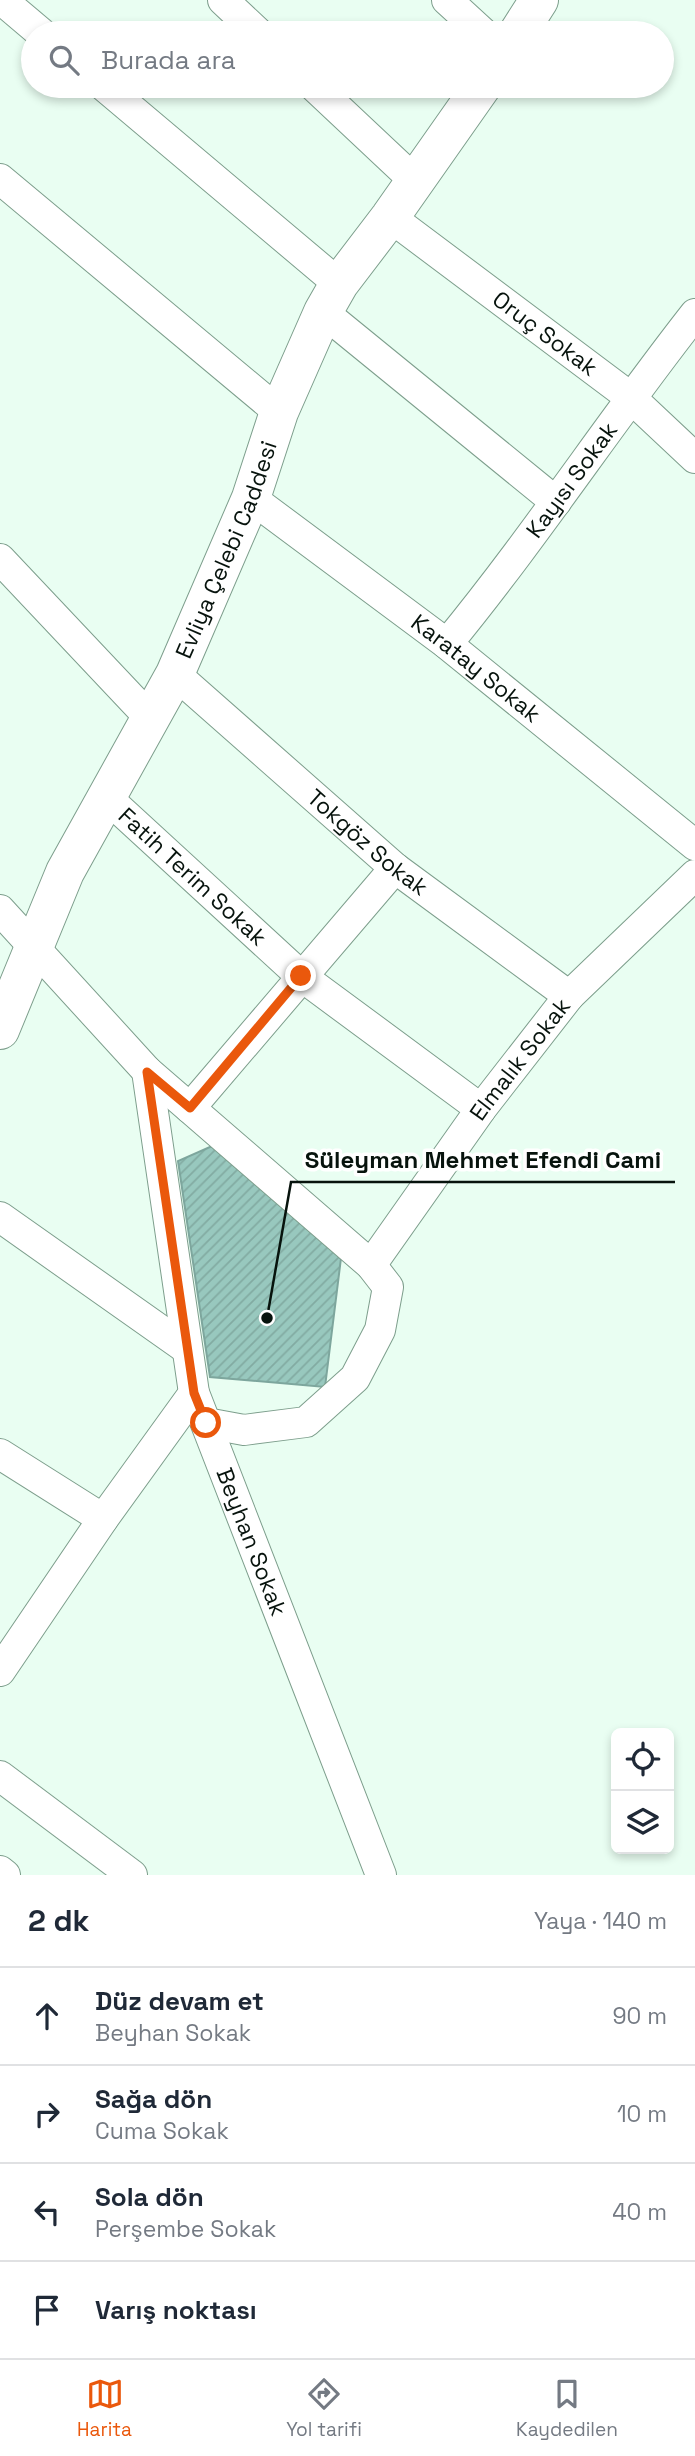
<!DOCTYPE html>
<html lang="tr">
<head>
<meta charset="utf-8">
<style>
  :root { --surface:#fff; --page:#f6f6f7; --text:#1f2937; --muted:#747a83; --line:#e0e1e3; --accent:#ea580c }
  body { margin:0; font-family:"Space Grotesk",sans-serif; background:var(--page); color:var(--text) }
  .controls { position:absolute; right:21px; bottom:21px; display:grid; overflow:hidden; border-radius:10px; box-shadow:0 4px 10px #0003 }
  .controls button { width:63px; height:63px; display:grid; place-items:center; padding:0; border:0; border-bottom:2px solid var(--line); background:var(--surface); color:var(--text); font:35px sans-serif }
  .stop { position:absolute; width:21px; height:21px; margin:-16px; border:5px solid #ea580c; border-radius:50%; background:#fff }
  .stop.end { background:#ea580c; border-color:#fff; box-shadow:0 2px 7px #0008 }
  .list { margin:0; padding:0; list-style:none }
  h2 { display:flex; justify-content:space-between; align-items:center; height:91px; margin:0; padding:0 28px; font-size:30px }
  h2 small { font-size:23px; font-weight:400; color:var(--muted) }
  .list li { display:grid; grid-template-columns:46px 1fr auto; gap:21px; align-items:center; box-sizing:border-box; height:98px; padding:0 28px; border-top:2px solid var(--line) }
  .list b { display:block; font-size:26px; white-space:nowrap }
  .list p { margin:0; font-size:23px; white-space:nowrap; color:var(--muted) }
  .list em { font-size:23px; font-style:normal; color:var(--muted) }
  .icon { flex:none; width:38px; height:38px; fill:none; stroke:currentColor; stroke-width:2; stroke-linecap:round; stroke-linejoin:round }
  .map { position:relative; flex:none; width:695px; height:1875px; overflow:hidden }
  .search { position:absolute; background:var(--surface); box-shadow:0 4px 10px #0003; left:21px; right:21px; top:21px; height:77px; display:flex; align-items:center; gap:18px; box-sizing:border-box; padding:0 24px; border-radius:38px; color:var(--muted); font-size:26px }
  .sheet { height:483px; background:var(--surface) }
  nav { display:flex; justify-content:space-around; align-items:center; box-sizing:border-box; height:98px; border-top:2px solid var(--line); background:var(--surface); font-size:19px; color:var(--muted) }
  nav a { display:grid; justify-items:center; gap:4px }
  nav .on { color:var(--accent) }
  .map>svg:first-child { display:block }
  .building { fill:url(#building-hatch); stroke:#7da69d; stroke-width:2 }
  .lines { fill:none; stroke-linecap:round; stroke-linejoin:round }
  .minor-casing { stroke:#7d9e8c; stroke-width:32 }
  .tertiary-casing { stroke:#7d9e8c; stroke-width:40 }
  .minor { stroke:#fff; stroke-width:30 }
  .tertiary { stroke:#fff; stroke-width:38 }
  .route { stroke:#ea580c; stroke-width:9 }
  .labels { text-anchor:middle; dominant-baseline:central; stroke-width:7; stroke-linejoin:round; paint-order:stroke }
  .street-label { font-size:23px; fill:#07130d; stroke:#fff }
  .leader { fill:none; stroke:#07130d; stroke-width:2.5 }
  .callout-dot { fill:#07130d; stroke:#fff; stroke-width:2.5 }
  .callout-label { font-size:24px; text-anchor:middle; font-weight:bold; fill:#07130d; stroke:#fff; stroke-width:7; stroke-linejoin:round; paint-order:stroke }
</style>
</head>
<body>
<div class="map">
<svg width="695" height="1875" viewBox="0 0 695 1875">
  <defs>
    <pattern id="building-hatch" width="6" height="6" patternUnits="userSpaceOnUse" patternTransform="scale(1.75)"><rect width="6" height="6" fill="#98c8be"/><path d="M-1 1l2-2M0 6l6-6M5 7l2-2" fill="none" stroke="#82aba2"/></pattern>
  </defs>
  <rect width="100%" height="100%" fill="#e9fef2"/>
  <path class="building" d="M 219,1143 L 341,1258 L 325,1387 L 210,1377 L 178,1161 Z"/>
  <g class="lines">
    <g class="minor-casing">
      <g id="minor">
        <path d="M 2,0 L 41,33"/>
        <path d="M 223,0 L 258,33"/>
        <path d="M 447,0 L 483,33"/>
        <path d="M 104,86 L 339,284"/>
        <path d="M 314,86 L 414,180"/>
        <path d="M 0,179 L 279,412"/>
        <path id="s1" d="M 390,217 L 630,397 L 695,458"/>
        <path d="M 323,312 L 556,502"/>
        <path id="s2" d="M 251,498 L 447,644 L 695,845"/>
        <path d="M 0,559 L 151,719"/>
        <path id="s3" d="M 447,644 C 535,537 610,422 695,314"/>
        <path id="s4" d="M 175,674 L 395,868 L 569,996"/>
        <path id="s5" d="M 105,796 L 301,976 L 481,1109"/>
        <path d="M 0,910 L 147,1071 L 371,1265 L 388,1287 L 380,1330 L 355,1378 L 306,1422 L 244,1430 L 206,1423"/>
        <path id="s6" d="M 147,1071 L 194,1393 L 381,1875"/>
        <path d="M 190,1108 L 395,868"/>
        <path d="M 0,1217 L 187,1349"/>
        <path id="s7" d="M 371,1265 L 481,1109 L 569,996 L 695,875"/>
        <path d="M 0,1454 L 103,1519"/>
        <path d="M 0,1671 L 103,1519 L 194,1393"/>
        <path d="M 0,1776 L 132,1875"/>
        <path d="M 0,1871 L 5,1875"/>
      </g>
    </g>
    <g class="tertiary-casing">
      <g id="tertiary">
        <path d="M 518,33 L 539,0"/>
        <path id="s8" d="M 0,1030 L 65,872 L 175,674 L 251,498 L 279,412 L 323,312 L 339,284 L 390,217 L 482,86"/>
      </g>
    </g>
    <use href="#minor" class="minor"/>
    <use href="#tertiary" class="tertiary"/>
  </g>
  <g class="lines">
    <path class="route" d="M 206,1423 L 194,1393 L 147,1072 L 190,1108 L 301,976"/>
  </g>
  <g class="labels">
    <g class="street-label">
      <text stroke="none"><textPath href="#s1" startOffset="194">Oruç Sokak</textPath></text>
      <text stroke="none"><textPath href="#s3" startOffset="206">Kayısı Sokak</textPath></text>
      <text stroke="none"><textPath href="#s8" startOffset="532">Evliya Çelebi Caddesi</textPath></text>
      <text stroke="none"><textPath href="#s2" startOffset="282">Karatay Sokak</textPath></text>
      <text stroke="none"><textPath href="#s4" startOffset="256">Tokgöz Sokak</textPath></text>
      <text stroke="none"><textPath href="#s5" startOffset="119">Fatih Terim Sokak</textPath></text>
      <text stroke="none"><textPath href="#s7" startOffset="254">Elmalık Sokak</textPath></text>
      <text stroke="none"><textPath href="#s6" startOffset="485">Beyhan Sokak</textPath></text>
    </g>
  </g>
  <path class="leader" d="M267 1318L291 1182H675"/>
  <circle class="callout-dot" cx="267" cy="1318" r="7"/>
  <g class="callout-label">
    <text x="483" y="1168">Süleyman Mehmet Efendi Cami</text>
  </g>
</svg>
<div class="controls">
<button><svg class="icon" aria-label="locate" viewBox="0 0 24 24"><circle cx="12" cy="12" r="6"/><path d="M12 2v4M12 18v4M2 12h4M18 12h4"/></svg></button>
<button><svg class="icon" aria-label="layers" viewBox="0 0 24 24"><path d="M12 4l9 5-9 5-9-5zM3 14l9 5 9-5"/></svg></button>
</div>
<div class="stop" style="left:206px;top:1423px"></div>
<div class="stop end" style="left:301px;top:976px"></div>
<div class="search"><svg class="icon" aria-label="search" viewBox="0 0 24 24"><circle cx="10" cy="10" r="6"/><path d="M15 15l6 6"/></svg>Burada ara</div>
</div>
<section class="sheet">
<h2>2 dk<small>Yaya · 140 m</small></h2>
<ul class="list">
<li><svg class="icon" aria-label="ahead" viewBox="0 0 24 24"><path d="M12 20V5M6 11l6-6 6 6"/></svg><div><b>Düz devam et</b><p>Beyhan Sokak</p></div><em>90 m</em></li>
<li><svg class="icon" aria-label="right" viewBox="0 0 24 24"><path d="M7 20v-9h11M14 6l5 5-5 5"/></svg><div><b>Sağa dön</b><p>Cuma Sokak</p></div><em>10 m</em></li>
<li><svg class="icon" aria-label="left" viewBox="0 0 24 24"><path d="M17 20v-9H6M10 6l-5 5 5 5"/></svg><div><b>Sola dön</b><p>Perşembe Sokak</p></div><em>40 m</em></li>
<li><svg class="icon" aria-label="arrive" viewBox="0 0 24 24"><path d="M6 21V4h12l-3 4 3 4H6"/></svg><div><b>Varış noktası</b></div></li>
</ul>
</section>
<nav>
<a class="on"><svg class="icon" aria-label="map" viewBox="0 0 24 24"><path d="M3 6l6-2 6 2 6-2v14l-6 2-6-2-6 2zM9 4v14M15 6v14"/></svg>Harita</a>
<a><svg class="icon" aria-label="directions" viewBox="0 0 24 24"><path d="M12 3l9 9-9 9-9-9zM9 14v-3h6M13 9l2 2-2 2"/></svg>Yol tarifi</a>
<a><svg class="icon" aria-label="saved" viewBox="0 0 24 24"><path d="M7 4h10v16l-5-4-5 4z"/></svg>Kaydedilen</a>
</nav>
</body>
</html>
